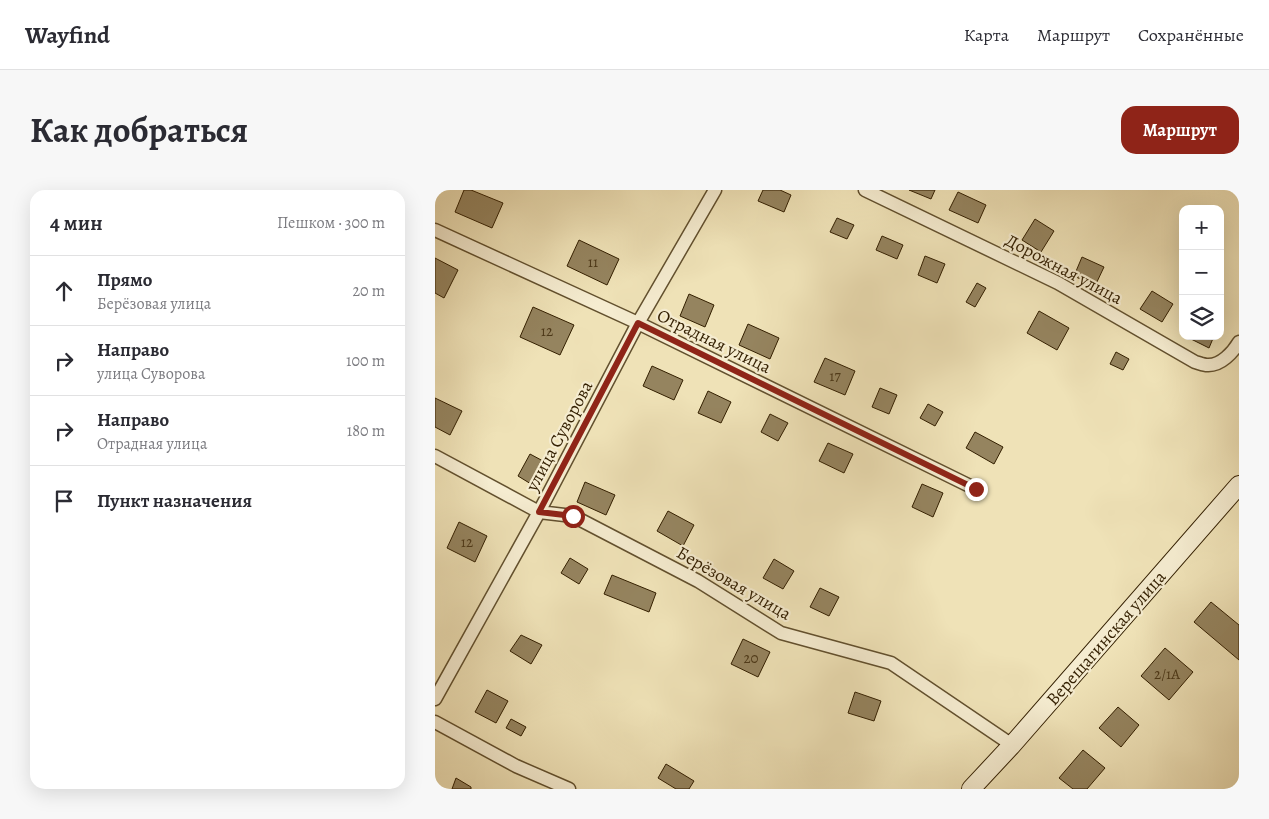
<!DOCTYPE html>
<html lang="ru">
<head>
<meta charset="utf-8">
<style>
  :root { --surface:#fff; --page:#f7f7f7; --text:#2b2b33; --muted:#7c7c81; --line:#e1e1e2; --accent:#8f2418 }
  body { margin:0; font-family:Alegreya,serif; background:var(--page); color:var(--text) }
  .controls { position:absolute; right:15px; top:15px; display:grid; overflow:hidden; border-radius:10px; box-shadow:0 5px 20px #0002 }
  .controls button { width:45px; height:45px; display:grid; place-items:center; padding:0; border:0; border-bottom:1px solid var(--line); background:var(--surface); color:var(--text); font:25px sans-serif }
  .stop { position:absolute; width:15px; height:15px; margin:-11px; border:4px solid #8f2418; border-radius:50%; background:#fff }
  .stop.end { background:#8f2418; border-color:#fff; box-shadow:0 1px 5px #0008 }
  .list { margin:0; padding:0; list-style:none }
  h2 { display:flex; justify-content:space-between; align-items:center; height:65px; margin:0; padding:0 20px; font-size:21px }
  h2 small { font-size:16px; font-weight:400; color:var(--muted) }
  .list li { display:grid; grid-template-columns:32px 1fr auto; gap:15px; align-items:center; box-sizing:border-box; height:70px; padding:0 20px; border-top:1px solid var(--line) }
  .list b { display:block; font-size:19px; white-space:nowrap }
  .list p { margin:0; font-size:16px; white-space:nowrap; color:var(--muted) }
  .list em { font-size:16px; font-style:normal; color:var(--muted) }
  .icon { flex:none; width:28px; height:28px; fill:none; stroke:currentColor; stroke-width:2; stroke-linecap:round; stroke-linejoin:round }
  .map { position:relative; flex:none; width:804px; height:599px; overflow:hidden; border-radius:15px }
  header { display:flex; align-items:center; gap:30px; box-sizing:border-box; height:70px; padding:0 25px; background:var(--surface); border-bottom:1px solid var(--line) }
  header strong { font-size:24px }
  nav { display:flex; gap:28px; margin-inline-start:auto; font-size:18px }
  .intro { display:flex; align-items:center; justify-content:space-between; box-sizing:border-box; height:120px; padding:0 30px }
  h1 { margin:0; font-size:35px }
  .button { padding:12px 22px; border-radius:15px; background:var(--accent); color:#fff; font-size:18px; font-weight:700 }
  main { display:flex; gap:30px; padding:0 30px }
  aside { flex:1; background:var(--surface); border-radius:15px; box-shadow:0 5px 20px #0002 }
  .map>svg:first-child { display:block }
  .building { fill:#95845f; stroke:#331f00 }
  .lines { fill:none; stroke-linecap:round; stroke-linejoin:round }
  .street-casing { stroke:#62502e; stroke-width:15 }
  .secondary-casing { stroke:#331f00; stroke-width:20 }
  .street { stroke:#f5ecd0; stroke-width:12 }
  .secondary { stroke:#f5ecd0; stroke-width:18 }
  .route { stroke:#8f2418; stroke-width:6 }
  .labels { text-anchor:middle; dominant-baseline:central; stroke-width:4.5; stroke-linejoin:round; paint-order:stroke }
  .number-label { font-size:15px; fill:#4c3818 }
  .street-label { font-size:18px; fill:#331f00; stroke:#f5ecd0 }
</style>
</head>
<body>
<header>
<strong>Wayfind</strong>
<nav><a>Карта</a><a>Маршрут</a><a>Сохранённые</a></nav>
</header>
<div class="intro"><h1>Как добраться</h1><a class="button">Маршрут</a></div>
<main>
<aside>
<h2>4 мин<small>Пешком · 300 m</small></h2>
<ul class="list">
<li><svg class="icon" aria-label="ahead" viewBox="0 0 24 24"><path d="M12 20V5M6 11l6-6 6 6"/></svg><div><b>Прямо</b><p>Берёзовая улица</p></div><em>20 m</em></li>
<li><svg class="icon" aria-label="right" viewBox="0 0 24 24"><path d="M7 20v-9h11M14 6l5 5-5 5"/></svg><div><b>Направо</b><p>улица Суворова</p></div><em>100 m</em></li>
<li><svg class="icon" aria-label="right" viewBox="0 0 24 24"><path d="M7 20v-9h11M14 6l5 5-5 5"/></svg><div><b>Направо</b><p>Отрадная улица</p></div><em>180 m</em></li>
<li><svg class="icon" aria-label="arrive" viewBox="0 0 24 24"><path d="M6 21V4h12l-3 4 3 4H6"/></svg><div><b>Пункт назначения</b></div></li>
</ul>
</aside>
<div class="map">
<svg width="804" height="599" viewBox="0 0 804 599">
  <rect width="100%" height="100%" fill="#efe2b7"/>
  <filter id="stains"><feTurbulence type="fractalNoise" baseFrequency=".004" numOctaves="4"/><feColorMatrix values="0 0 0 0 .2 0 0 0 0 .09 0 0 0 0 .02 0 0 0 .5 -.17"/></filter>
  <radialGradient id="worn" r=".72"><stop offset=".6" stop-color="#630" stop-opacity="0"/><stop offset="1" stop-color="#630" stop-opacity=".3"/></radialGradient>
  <path class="building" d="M 29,0 L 36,0 L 68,13 L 57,38 L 20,22 Z
    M 328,0 L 345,0 L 356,5 L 349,22 L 323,11 Z
    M 474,0 L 500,0 L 496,9 Z
    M 523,2 L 551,15 L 543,33 L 514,20 Z
    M 402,28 L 419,35 L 412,49 L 395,42 Z
    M 600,29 L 619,41 L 606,62 L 587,50 Z
    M 447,46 L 468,55 L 462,69 L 441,60 Z
    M 144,50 L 184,69 L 172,95 L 132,76 Z
    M 490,66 L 510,74 L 502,93 L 483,85 Z
    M 647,67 L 669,77 L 660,96 L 639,86 Z
    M 0,68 L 23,80 L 9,108 L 0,103 Z
    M 542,93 L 551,98 L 540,117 L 531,112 Z
    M 717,101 L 738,114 L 727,132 L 705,119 Z
    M 254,104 L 279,115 L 270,137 L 245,126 Z
    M 98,117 L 139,135 L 125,165 L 85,147 Z
    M 604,121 L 634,138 L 622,160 L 592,143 Z
    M 313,134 L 344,148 L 335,169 L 304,155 Z
    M 750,146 L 779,146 L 774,158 Z
    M 681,162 L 694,169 L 688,180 L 675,174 Z
    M 390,168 L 420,181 L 410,205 L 379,192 Z
    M 217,176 L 248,190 L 239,210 L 208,196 Z
    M 445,198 L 462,205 L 454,224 L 437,217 Z
    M 273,201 L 296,212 L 286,233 L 263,223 Z
    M 0,208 L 27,221 L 15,245 L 0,237 Z
    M 493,214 L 508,222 L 500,236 L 485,228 Z
    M 335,224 L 353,233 L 343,251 L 326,242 Z
    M 540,242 L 568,257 L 559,274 L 531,258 Z
    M 393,253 L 418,264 L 409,283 L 384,271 Z
    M 95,264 L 108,271 L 96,294 L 83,286 Z
    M 150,292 L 180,305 L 171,325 L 142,312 Z
    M 487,294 L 508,303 L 498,327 L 477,317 Z
    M 233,321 L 259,335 L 248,356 L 222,341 Z
    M 24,332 L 52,346 L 40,372 L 12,358 Z
    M 135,368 L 153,379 L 144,394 L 126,383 Z
    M 339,369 L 359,381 L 348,399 L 328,388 Z
    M 177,385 L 221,403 L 214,422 L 169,404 Z
    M 385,398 L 404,407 L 394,426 L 375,417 Z
    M 776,412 L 804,435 L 804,470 L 759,432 Z
    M 86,445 L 107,455 L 96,474 L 75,461 Z
    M 308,449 L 335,462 L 323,487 L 296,474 Z
    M 730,458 L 758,482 L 734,510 L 706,486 Z
    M 52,500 L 73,511 L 61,533 L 40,522 Z
    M 420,502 L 446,511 L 439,531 L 413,523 Z
    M 683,517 L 704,535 L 686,557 L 664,538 Z
    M 76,529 L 91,537 L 86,546 L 71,538 Z
    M 648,560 L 670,578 L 652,599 L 638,599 L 624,588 Z
    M 231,574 L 259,591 L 254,599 L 241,599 L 223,588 Z
    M 21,588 L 36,597 L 36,599 L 17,599 Z"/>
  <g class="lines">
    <g class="street-casing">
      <path id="street" d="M 430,0 L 623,93 L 760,172 C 764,173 769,175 772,175 C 786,176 798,162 804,152
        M 0,40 L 203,133 L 541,299
        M 0,266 L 104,322 L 138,326 L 263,391 L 346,443 L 456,473 L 577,555
        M 0,509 L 104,322 L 203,133 L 280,0
        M 0,532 L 81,576 L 134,599"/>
    </g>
    <g class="secondary-casing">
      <path id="secondary" d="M 536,599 L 577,555 L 804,295"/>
    </g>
    <use href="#street" class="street"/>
    <use href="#secondary" class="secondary"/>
  </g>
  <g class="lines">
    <path class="route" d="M 138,326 L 104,322 L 203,133 L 541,299"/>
  </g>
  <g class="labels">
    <g class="number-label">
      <text x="158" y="72">11</text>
      <text x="112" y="141">12</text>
      <text x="400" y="186">17</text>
      <text x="32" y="352">12</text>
      <text x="316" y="468">20</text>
      <text x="732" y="484">2/1А</text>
    </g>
    <g class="street-label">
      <text transform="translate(629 79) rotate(28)">Дорожная улица</text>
      <text transform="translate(279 151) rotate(26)">Отрадная улица</text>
      <text transform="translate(124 246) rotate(-62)">улица Суворова</text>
      <text transform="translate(299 393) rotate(30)">Берёзовая улица</text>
      <text transform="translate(671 448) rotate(-49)">Верещагинская улица</text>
    </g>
  </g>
  <rect width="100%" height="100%" filter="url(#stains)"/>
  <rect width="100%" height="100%" fill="url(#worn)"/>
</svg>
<div class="controls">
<button>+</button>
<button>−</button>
<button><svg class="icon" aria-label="layers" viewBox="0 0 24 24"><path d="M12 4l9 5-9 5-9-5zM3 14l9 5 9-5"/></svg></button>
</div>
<div class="stop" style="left:138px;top:326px"></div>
<div class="stop end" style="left:541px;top:299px"></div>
</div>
</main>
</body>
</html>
